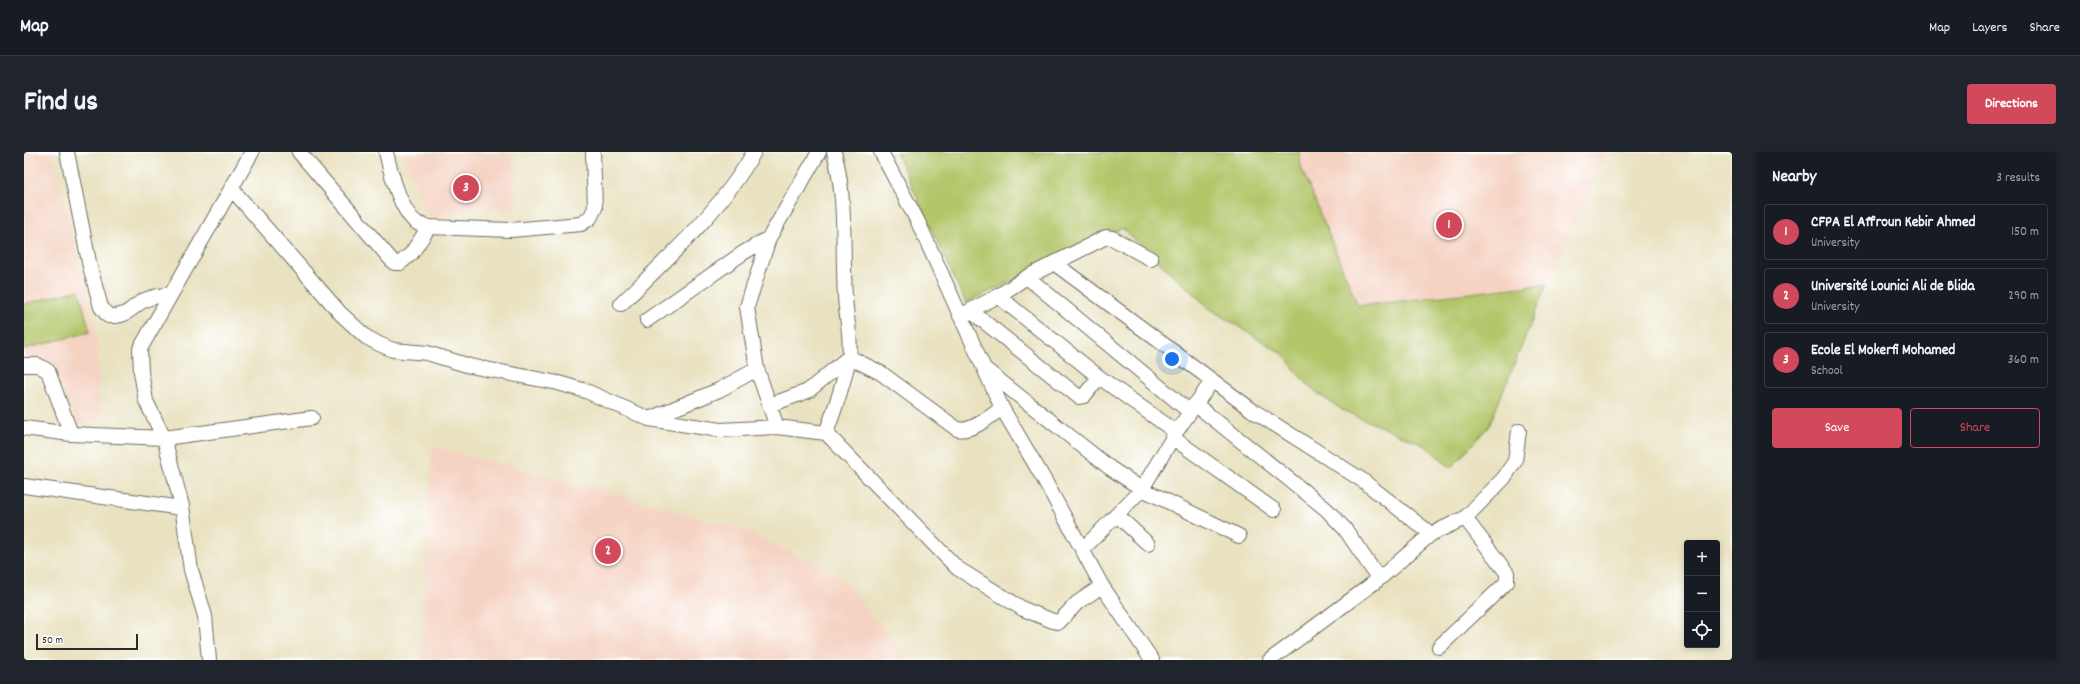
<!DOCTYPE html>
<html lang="en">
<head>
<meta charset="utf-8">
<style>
  :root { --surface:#171b24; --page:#20242c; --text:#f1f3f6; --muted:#9ea1a6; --line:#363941; --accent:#d1495b }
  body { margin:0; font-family:Dekko,sans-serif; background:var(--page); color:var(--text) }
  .controls { position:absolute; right:12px; bottom:12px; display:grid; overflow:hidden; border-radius:4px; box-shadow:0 2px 6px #0003 }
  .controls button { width:36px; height:36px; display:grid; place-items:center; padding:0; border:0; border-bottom:1px solid var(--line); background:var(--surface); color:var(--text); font:20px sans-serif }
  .scale { position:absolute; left:12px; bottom:10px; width:102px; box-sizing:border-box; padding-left:4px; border:2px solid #2b2b2b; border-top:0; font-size:11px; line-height:14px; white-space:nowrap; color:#2b2b2b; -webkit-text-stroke:3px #fff; paint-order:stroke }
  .you { position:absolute; left:1148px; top:207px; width:14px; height:14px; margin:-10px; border:3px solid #fff; border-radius:50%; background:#1a73e8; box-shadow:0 0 0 6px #1a73e833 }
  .badge { display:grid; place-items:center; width:26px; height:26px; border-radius:50%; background:var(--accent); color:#fff; font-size:13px; font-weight:700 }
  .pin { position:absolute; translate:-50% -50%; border:2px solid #fff; box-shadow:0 1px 4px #0006 }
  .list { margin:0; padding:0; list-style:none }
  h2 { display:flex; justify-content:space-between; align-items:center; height:52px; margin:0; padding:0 16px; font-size:17px }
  h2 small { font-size:13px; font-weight:400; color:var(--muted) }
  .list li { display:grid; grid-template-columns:26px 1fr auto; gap:12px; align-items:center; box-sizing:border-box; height:56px; margin:0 8px 8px; padding:0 8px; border:1px solid var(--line); border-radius:4px }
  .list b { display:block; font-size:15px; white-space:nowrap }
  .list p { margin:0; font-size:13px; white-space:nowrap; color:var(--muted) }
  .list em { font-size:13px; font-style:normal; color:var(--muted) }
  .actions { display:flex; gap:8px; padding:12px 16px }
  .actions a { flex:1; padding:9px 0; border:1px solid var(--accent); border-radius:4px; text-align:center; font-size:14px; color:var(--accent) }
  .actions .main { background:var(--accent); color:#fff }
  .icon { flex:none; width:22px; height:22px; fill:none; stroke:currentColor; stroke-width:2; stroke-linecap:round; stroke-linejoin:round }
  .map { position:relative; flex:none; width:1708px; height:508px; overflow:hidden; border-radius:4px }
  header { display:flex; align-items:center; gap:24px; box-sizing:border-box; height:56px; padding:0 20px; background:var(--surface); border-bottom:1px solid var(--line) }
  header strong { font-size:19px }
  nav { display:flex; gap:22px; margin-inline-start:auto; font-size:14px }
  .intro { display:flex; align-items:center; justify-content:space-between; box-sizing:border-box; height:96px; padding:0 24px }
  h1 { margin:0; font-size:28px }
  .button { padding:10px 18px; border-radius:4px; background:var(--accent); color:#fff; font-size:14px; font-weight:700 }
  main { display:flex; gap:24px; padding:0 24px }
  aside { flex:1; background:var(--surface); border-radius:4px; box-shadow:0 2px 6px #0003 }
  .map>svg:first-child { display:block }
  .built { fill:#f5d3c2 }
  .green { fill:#b3c66a; stroke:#6f784a }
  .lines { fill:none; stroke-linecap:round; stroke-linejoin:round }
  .minor-casing { stroke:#6e6b60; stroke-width:16 }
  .minor { stroke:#fff; stroke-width:14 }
</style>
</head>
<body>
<header>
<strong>Map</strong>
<nav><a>Map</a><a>Layers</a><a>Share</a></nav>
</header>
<div class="intro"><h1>Find us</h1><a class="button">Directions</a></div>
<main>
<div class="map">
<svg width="1708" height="508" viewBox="0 0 1708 508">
  <rect width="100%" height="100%" fill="#fff"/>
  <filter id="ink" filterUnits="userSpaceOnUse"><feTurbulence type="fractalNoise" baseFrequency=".025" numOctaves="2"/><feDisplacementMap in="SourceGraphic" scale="8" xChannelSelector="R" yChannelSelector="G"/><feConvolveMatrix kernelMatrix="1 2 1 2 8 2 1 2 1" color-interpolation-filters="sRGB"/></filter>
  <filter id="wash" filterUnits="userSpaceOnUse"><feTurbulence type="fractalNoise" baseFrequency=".012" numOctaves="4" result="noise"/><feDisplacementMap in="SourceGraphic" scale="16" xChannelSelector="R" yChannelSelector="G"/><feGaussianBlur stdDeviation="0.9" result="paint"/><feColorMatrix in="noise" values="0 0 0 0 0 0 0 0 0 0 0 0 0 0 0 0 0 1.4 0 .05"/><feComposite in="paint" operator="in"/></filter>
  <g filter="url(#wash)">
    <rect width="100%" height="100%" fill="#e9e2c1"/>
    <path class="built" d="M 0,0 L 28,0 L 74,190 L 76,268 L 54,273 L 26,208 L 0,207 Z
      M 378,0 L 486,0 L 492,21 L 490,58 L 458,55 L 457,51 L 407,69 Z
      M 1275,0 L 1583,0 L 1523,132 L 1333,154 L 1277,15 Z
      M 408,294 L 719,377 L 811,422 L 827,438 L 885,508 L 397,508 Z"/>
    <path class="green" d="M 872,0 L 1275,0 L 1277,15 L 1334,154 L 1523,132 L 1465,274 L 1427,316 L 1402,294 L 1320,259 L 1294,242 L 1278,227 L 1259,202 L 1186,157 L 1098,76 L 942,151 Z
      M 55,138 L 66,180 L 0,197 L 0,152 Z"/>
  </g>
  <g filter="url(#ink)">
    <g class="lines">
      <g class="minor-casing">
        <path id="minor" d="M 43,0 L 66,115 L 77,155 L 84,164 C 102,165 104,159 117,150 C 126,144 137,144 147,142
          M 275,0 L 370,111 L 376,111 L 387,102 L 405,75
          M 362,0 C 366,18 377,61 393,71 C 396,73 402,74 405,75 L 487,78 L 557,72 L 566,66 L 571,56 L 569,0
          M 857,0 L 894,70 L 978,256 L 1021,329 L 1078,434 L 1128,508
          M 207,36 L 317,162 L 342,185 L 355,192 L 369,198 L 403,201 L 446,214 L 534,231 L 562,239 L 625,267 L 696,278 L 753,275 L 802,281 C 811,257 820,231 825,205 C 828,186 822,165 821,145 C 818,97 823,47 810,0
          M 1030,111 L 1228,258 L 1338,328 L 1407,382 L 1355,427 L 1246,508
          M 1003,125 L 1166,260
          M 974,144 L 1075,225 L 1152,280
          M 597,152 C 643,107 699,56 730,0
          M 948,160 L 1055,245 L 1060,244 L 1075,225
          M 936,164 L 974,144 L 1003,125 L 1082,85 L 1088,86 L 1127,107
          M 623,168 L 719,101 L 745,86
          M 0,213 L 14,213 L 24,219 L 47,282
          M 961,217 L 1086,316 L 1118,337 L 1215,384
          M 1171,252 L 1302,357 L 1321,377 L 1355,427
          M 746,253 L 784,239 L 825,205 L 857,221 L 933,277 C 947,281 967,264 978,256
          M 625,267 L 695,238 L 733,217
          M 753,275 L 733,217 L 723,155 L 745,86 L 795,0
          M 0,276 L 47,282 L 140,286 L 288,266
          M 802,281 L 933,416 L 999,457 L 1029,469 L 1035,470 L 1053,451 L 1078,434
          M 1149,286 L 1250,358
          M 0,334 L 158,356
          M 1094,364 L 1124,392
          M 1407,382 L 1441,366 L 1480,326 L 1491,309 L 1495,279
          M 1058,398 L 1118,337 L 1152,280 L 1188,229
          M 1415,495 L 1483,430 L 1483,421 L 1441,366
          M 185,508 L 181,464 L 167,418 L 158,354 L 140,286 L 122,249 L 117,220 L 116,197 L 228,0"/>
      </g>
      <use href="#minor" class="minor"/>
    </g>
  </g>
</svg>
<div class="controls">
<button>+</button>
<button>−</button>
<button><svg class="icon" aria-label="locate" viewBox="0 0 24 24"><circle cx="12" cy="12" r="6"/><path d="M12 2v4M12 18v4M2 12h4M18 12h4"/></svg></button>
</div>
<div class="scale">50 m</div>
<div class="you"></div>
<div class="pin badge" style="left:1425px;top:73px">1</div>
<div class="pin badge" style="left:584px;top:399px">2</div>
<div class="pin badge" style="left:442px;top:36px">3</div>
</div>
<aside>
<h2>Nearby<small>3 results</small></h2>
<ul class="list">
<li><span class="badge">1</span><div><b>CFPA El Affroun Kebir Ahmed</b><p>University</p></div><em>150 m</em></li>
<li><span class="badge">2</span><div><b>Université Lounici Ali de Blida</b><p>University</p></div><em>290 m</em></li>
<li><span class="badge">3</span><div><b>Ecole El Mokerfi Mohamed</b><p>School</p></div><em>360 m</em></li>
</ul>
<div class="actions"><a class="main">Save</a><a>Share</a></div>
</aside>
</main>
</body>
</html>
